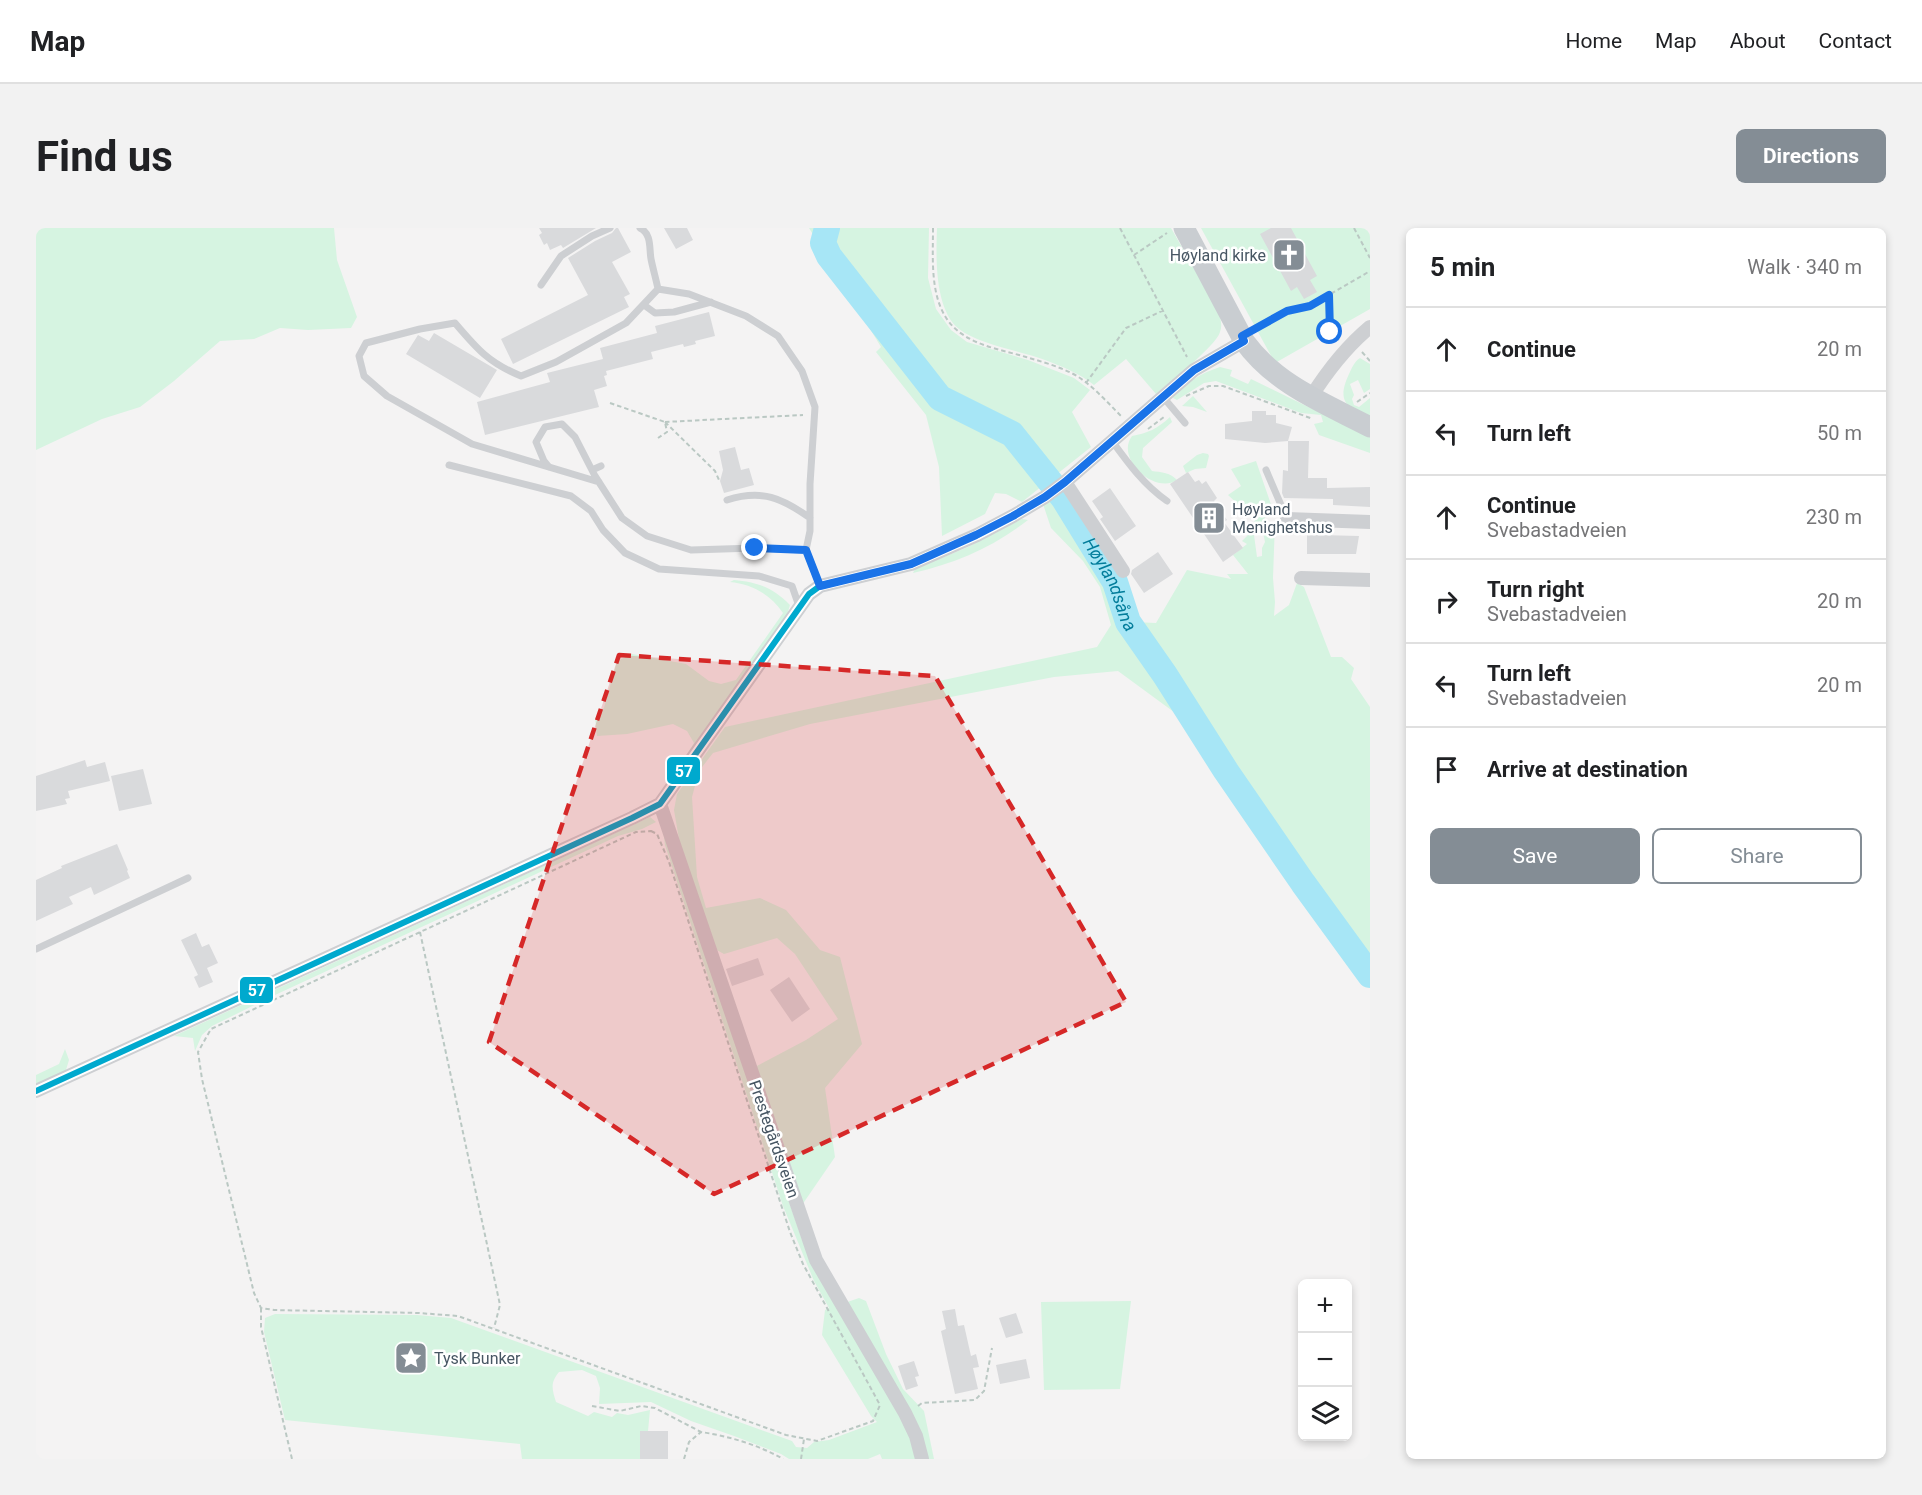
<!DOCTYPE html>
<html lang="en">
<head>
<meta charset="utf-8">
<style>
  :root { --surface:#fff; --page:#f2f2f2; --text:#202124; --muted:#757577; --line:#e0e0e0; --accent:#848d95 }
  body { margin:0; font-family:Roboto,sans-serif; background:var(--page); color:var(--text) }
  .controls { position:absolute; right:18px; bottom:18px; display:grid; overflow:hidden; border-radius:9px; box-shadow:0 3px 9px #0003 }
  .controls button { width:54px; height:54px; display:grid; place-items:center; padding:0; border:0; border-bottom:2px solid var(--line); background:var(--surface); color:var(--text); font:30px sans-serif }
  .stop { position:absolute; width:18px; height:18px; margin:-14px; border:4px solid #1a73e8; border-radius:50%; background:#fff }
  .stop.end { background:#1a73e8; border-color:#fff; box-shadow:0 2px 6px #0008 }
  .list { margin:0; padding:0; list-style:none }
  h2 { display:flex; justify-content:space-between; align-items:center; height:78px; margin:0; padding:0 24px; font-size:26px }
  h2 small { font-size:20px; font-weight:400; color:var(--muted) }
  .list li { display:grid; grid-template-columns:39px 1fr auto; gap:18px; align-items:center; box-sizing:border-box; height:84px; padding:0 24px; border-top:2px solid var(--line) }
  .list b { display:block; font-size:22px; white-space:nowrap }
  .list p { margin:0; font-size:20px; white-space:nowrap; color:var(--muted) }
  .list em { font-size:20px; font-style:normal; color:var(--muted) }
  .actions { display:flex; gap:12px; padding:18px 24px }
  .actions a { flex:1; padding:14px 0; border:2px solid var(--accent); border-radius:9px; text-align:center; font-size:21px; color:var(--accent) }
  .actions .main { background:var(--accent); color:#fff }
  .icon { flex:none; width:33px; height:33px; fill:none; stroke:currentColor; stroke-width:2; stroke-linecap:round; stroke-linejoin:round }
  .map { position:relative; flex:none; width:1334px; height:1231px; overflow:hidden; border-radius:9px }
  header { display:flex; align-items:center; gap:36px; box-sizing:border-box; height:84px; padding:0 30px; background:var(--surface); border-bottom:2px solid var(--line) }
  header strong { font-size:28px }
  nav { display:flex; gap:33px; margin-inline-start:auto; font-size:21px }
  .intro { display:flex; align-items:center; justify-content:space-between; box-sizing:border-box; height:144px; padding:0 36px }
  h1 { margin:0; font-size:42px }
  .button { padding:15px 27px; border-radius:9px; background:var(--accent); color:#fff; font-size:21px; font-weight:700 }
  main { display:flex; gap:36px; padding:0 36px }
  aside { flex:1; background:var(--surface); border-radius:9px; box-shadow:0 3px 9px #0003 }
  .map>svg:first-child { display:block }
  .green { fill:#d6f4e1 }
  .lines { fill:none; stroke-linecap:round; stroke-linejoin:round }
  .river { stroke:#a7e6f6; stroke-width:26 }
  .building { fill:#d9dadc }
  .path { stroke:#bac8c3; stroke-width:2; stroke-dasharray:4.5 3; stroke-linecap:butt }
  .lane { stroke:#cdcfd2; stroke-width:7 }
  .street { stroke:#cdcfd2; stroke-width:14 }
  .primary { stroke:#c9cdd1; stroke-width:21 }
  .bus-1-casing { stroke:#fff; stroke-width:10 }
  .bus-1 { stroke:#00a9ce; stroke-width:6 }
  .route { stroke:#1a73e8; stroke-width:8 }
  .marked { fill:#d62828; fill-opacity:0.2; stroke:#d62828; stroke-width:4.5; stroke-dasharray:12 8; stroke-linejoin:round }
  .labels { text-anchor:middle; dominant-baseline:central; stroke-width:5; stroke-linejoin:round; paint-order:stroke }
  .poi-label { font-size:16px; fill:#475663; stroke:#fff; text-anchor:start }
  .street-label { font-size:16px; fill:#475663; stroke:#fff }
  .water-label { font-size:18px; font-style:italic; fill:#037d9b; stroke:#fff }
  .line-badge { stroke:#fff; stroke-width:2 }
  .badge-label { font-size:16px; text-anchor:middle; font-weight:bold; fill:#fff }
</style>
</head>
<body>
<header>
<strong>Map</strong>
<nav><a>Home</a><a>Map</a><a>About</a><a>Contact</a></nav>
</header>
<div class="intro"><h1>Find us</h1><a class="button">Directions</a></div>
<main>
<div class="map">
<svg width="1334" height="1231" viewBox="0 0 1334 1231">
  <rect width="100%" height="100%" fill="#f4f3f3"/>
  <path class="green" d="M 0,0 L 298,0 L 301,32 L 321,89 L 315,100 L 272,102 L 244,100 L 218,111 L 184,113 L 138,153 L 104,179 L 66,191 L 0,222 Z
    M 773,0 L 893,0 L 892,50 L 900,81 L 915,102 L 931,114 L 992,132 L 1038,150 L 1054,162 L 1036,184 L 1055,219 L 986,274 L 970,266 L 959,265 L 949,286 L 906,308 L 903,239 L 890,187 L 840,124 L 845,119 Z
    M 901,0 L 1135,0 L 1181,81 C 1184,89 1187,96 1184,104 C 1180,118 1133,155 1120,166 L 1090,131 L 1058,157 C 1043,145 1027,139 1009,132 C 985,123 942,116 923,101 C 898,81 900,28 901,0 Z
    M 1165,0 L 1334,0 L 1334,81 L 1239,135 Z
    M 1324,130 L 1334,136 L 1334,161 L 1328,165 L 1322,152 L 1314,156 L 1318,167 L 1316,171 L 1318,177 L 1323,179 L 1334,170 L 1334,192 C 1311,179 1300,174 1313,146 C 1316,140 1318,134 1324,130 Z
    M 1184,139 L 1196,142 L 1194,148 L 1212,156 L 1215,151 L 1334,209 L 1334,225 L 1283,207 L 1278,196 L 1287,194 L 1285,187 L 1265,185 L 1180,153 L 1168,155 L 1141,172 L 1137,170 L 1138,167 C 1152,154 1165,145 1184,139 Z
    M 1157,168 L 1171,184 L 1157,179 L 1146,178 Z
    M 1134,189 L 1136,194 L 1107,220 L 1106,229 L 1116,243 C 1125,244 1135,245 1141,252 C 1118,267 1079,230 1096,208 C 1112,205 1121,201 1134,189 Z
    M 1167,225 L 1172,226 L 1173,228 L 1170,240 L 1159,241 L 1150,245 L 1147,238 L 1161,227 Z
    M 1220,233 L 1238,285 L 1228,287 L 1230,294 L 1239,294 L 1237,350 L 1239,374 L 1238,388 L 1253,377 L 1261,355 L 1268,359 L 1295,429 L 1306,429 L 1318,440 L 1315,451 L 1334,479 L 1334,757 L 1142,487 L 1082,443 L 1018,449 L 774,496 L 677,525 L 663,543 L 656,569 L 661,649 L 670,680 L 724,670 L 750,682 L 784,722 L 804,729 L 826,816 L 789,860 L 799,929 L 766,977 L 719,839 L 770,812 L 802,791 L 759,726 L 741,710 L 688,726 L 679,721 L 644,617 L 638,582 L 641,566 L 689,499 L 1061,419 L 1075,397 L 1064,359 L 1047,333 L 1015,300 L 1007,276 L 1021,265 L 1060,313 L 1078,342 L 1098,394 L 1120,395 L 1151,342 L 1195,351 L 1191,346 L 1212,346 L 1197,327 L 1211,316 L 1206,313 L 1212,307 L 1218,307 L 1221,329 L 1226,328 L 1226,320 L 1229,314 L 1226,299 L 1217,296 L 1219,292 L 1192,267 L 1205,258 L 1195,241 Z
    M 986,291 L 992,292 C 957,319 920,335 877,345 L 879,341 L 932,319 Z
    M 698,352 C 722,354 737,360 754,377 L 751,387 L 635,552 L 658,515 L 651,503 L 637,496 L 591,506 L 561,508 L 559,490 L 568,480 L 581,433 L 596,426 L 650,436 L 673,453 L 685,456 L 700,452 L 747,385 C 735,367 716,356 694,354 Z
    M 614,589 L 620,594 L 606,601 L 582,608 L 239,767 L 176,798 L 166,807 L 159,823 L 157,810 L 138,808 Z
    M 627,602 L 766,1012 L 800,1078 L 823,1070 L 830,1073 L 850,1126 L 867,1161 L 888,1183 L 898,1231 L 846,1231 L 844,1226 L 832,1231 L 753,1231 L 745,1226 L 698,1208 L 655,1193 L 615,1174 L 563,1176 L 564,1160 L 560,1148 L 546,1142 L 523,1144 C 514,1155 516,1161 520,1174 L 552,1188 L 558,1184 L 576,1189 L 581,1185 L 592,1187 L 614,1182 L 612,1203 L 604,1203 L 604,1231 L 486,1231 L 484,1216 L 249,1192 L 228,1104 L 229,1090 L 239,1086 L 381,1087 L 415,1090 L 756,1213 L 760,1219 L 771,1220 L 778,1214 L 793,1212 L 841,1194 L 835,1188 L 786,1107 L 789,1082 L 793,1080 L 778,1053 L 747,978 L 629,617 Z
    M 29,821 L 33,832 L 29,845 L 0,857 L 0,847 L 23,836 Z
    M 1095,1073 L 1084,1161 L 1008,1162 L 1005,1074 Z"/>
  <g class="lines">
    <path class="river" id="s1" d="M 791,0 L 787,15 L 793,28 L 904,170 L 976,206 L 1028,271 L 1079,354 L 1092,394 L 1129,447 L 1190,543 L 1267,655 L 1334,747"/>
  </g>
  <path class="building" d="M 503,0 L 560,0 L 527,20 L 525,17 L 514,22 L 511,15 L 508,17 L 503,7 L 506,5 Z
    M 580,0 L 582,0 L 595,24 L 576,34 L 594,66 L 588,69 L 593,79 L 477,136 L 465,111 L 552,67 L 532,30 L 559,13 L 576,5 Z
    M 628,0 L 651,0 L 657,12 L 640,21 Z
    M 1235,0 L 1255,0 L 1281,48 L 1274,52 L 1281,64 L 1268,71 L 1261,59 L 1255,63 L 1224,6 Z
    M 673,84 L 679,108 L 659,113 L 660,116 L 648,119 L 647,116 L 615,124 L 617,131 L 570,143 L 571,147 L 568,148 L 571,158 L 558,162 L 563,179 L 449,207 L 441,174 L 514,154 L 511,145 L 567,131 L 564,120 L 621,105 L 619,98 Z
    M 398,105 L 461,142 L 444,170 L 370,126 L 382,107 L 393,113 Z
    M 1216,183 L 1230,183 L 1230,187 L 1240,187 L 1240,195 L 1256,199 L 1252,213 L 1273,213 L 1272,250 L 1291,250 L 1291,260 L 1334,259 L 1334,279 L 1297,277 L 1297,271 L 1248,270 L 1246,265 L 1247,242 L 1252,243 L 1252,213 L 1229,215 L 1189,211 L 1189,196 L 1216,193 Z
    M 699,219 L 705,242 L 713,240 L 718,257 L 688,265 L 684,253 L 687,242 L 683,223 Z
    M 1152,244 L 1159,254 L 1163,252 L 1166,256 L 1170,253 L 1181,270 L 1178,273 L 1191,292 L 1188,294 L 1207,320 L 1187,334 L 1134,256 Z
    M 1074,260 L 1100,298 L 1079,313 L 1064,291 L 1067,289 L 1056,273 Z
    M 1271,304 L 1284,305 L 1284,307 L 1323,308 L 1320,326 L 1271,326 Z
    M 1122,324 L 1137,346 L 1108,365 L 1095,346 L 1096,342 Z
    M 49,532 L 51,539 L 69,534 L 74,553 L 32,563 L 34,570 L 29,571 L 31,576 L 0,583 L 0,548 Z
    M 107,541 L 116,576 L 83,583 L 75,548 Z
    M 81,616 L 92,642 L 91,643 L 94,650 L 58,667 L 55,659 L 33,669 L 37,676 L 0,693 L 0,652 L 26,640 L 25,638 Z
    M 160,705 L 166,719 L 173,716 L 182,735 L 171,740 L 177,754 L 163,760 L 158,749 L 162,747 L 145,712 Z
    M 722,730 L 728,747 L 696,758 L 690,741 Z
    M 753,749 L 774,781 L 756,794 L 734,762 Z
    M 919,1081 L 922,1098 L 928,1097 L 935,1128 L 940,1126 L 943,1139 L 937,1140 L 942,1161 L 919,1166 L 905,1103 L 910,1101 L 906,1083 Z
    M 980,1085 L 987,1105 L 970,1110 L 963,1090 Z
    M 990,1131 L 994,1150 L 964,1156 L 960,1137 Z
    M 878,1133 L 883,1148 L 879,1149 L 882,1158 L 870,1162 L 862,1138 Z
    M 604,1203 L 632,1203 L 632,1231 L 604,1231 Z"/>
  <g class="lines">
    <path class="path" d="M 897,0 C 897,37 892,86 929,108 C 946,119 970,123 990,129 C 1007,134 1025,139 1041,148 C 1058,159 1071,174 1085,188
      M 1084,0 L 1151,129
      M 1318,0 L 1334,30
      M 1098,27 L 1131,5
      M 1293,67 L 1294,104 L 1303,112
      M 1221,100 L 1251,83 L 1274,78 L 1334,43
      M 1326,124 L 1334,133
      M 1050,155 L 1090,100 L 1128,82
      M 1150,168 L 1173,158 L 1187,158 L 1277,191
      M 1321,174 L 1334,165
      M 574,175 L 629,194 L 631,204 L 622,210
      M 629,194 L 767,187
      M 629,194 L 679,243 L 683,252
      M 1112,201 L 1128,189
      M 615,603 L 621,606 L 633,634 L 754,1004 L 767,1036 L 844,1177 L 837,1193 L 781,1213 L 750,1207 L 422,1088 L 383,1085 L 238,1082 L 225,1080 L 218,1065 L 166,851 L 162,824 L 175,801 L 600,604 Z
      M 384,704 L 464,1077 L 458,1100
      M 225,1080 L 225,1099 L 256,1231
      M 556,1178 L 584,1183 L 605,1178 L 619,1180 L 665,1204
      M 882,1178 L 886,1175 L 939,1172 L 948,1163 L 956,1120
      M 648,1231 L 653,1214 L 665,1204 C 692,1208 723,1217 747,1231
      M 765,1231 L 768,1211"/>
    <path class="lane" d="M 505,57 L 525,28 L 556,8 L 574,0
      M 622,61 L 653,66 L 710,88 L 742,108 L 766,143 L 779,179 L 774,256 L 774,303 L 770,322
      M 608,77 L 619,85 L 638,84 L 675,74
      M 1127,169 L 1149,195
      M 1076,213 C 1092,235 1108,257 1131,273
      M 413,237 L 535,268 L 555,283 L 567,302 L 589,325 L 623,341 L 723,348 L 756,358 L 763,378
      M 513,239 L 508,233 L 500,214 L 509,199 L 526,196 L 539,209 L 559,248 L 586,290 L 611,308 L 655,322 L 719,320 L 770,322 L 784,358
      M 556,242 L 565,238
      M 1230,242 L 1251,291
      M 563,254 L 436,216 L 351,168 L 328,148 L 323,128 L 330,115 L 384,101 L 419,95 C 441,121 453,135 485,148 L 520,134 L 590,95 L 622,61 C 620,51 617,41 615,31 C 613,20 616,6 604,0
      M 691,272 C 726,261 746,270 774,290
      M 0,721 L 152,650"/>
    <path class="street" d="M 1275,169 C 1292,142 1310,119 1334,99
      M 1029,254 L 1087,343
      M 1251,291 L 1334,294
      M 1265,350 L 1334,352
      M 624,576 L 780,1032 L 869,1185 L 880,1208 L 886,1231
      M 0,863 L 596,590 L 624,576 L 773,366 L 784,358 L 875,336 L 941,307 L 977,288 L 1009,269 L 1029,254 L 1158,142 L 1208,113"/>
    <path class="primary" d="M 1148,0 L 1208,113 C 1240,157 1288,175 1334,199"/>
    <g class="bus-1-casing">
      <path id="bus-1" d="M 0,863 L 596,590 L 624,576 L 773,366 L 784,358 L 875,336 L 941,307 L 977,288 L 1009,269 L 1029,254 L 1158,142 L 1208,113"/>
    </g>
    <use href="#bus-1" class="bus-1"/>
  </g>
  <g class="lines">
    <path class="route" d="M 719,320 L 770,322 L 784,358 L 875,336 L 940,307 L 977,288 L 1009,269 L 1029,254 L 1158,142 L 1208,113 L 1206,108 L 1251,83 L 1274,78 L 1293,67 L 1294,104"/>
  </g>
  <path class="marked" d="M 583,427 L 899,448 L 1090,774 L 678,966 L 453,814 Z"/>
  <defs>
    <g id="church-square" transform="scale(1.725)"><rect x="-9" y="-9" width="18" height="18" rx="4" fill="#848d95" stroke="#fff"/><path d="M-1.2-6h2.4v3.5h3.3v2.4h-3.3V6h-2.4V-.1h-3.3v-2.4h3.3Z" fill="#fff"/></g>
    <g id="building-square" transform="scale(1.725)"><rect x="-9" y="-9" width="18" height="18" rx="4" fill="#848d95" stroke="#fff"/><path d="M-4-6H4V6H1V3H-1V6H-4ZM-2.5-4.3h1.7v1.8h-1.7ZM.8-4.3h1.7v1.8H.8ZM-2.5-1h1.7V.8h-1.7ZM.8-1h1.7V.8H.8Z" fill="#fff"/></g>
    <g id="sight-square" transform="scale(1.725)"><rect x="-9" y="-9" width="18" height="18" rx="4" fill="#848d95" stroke="#fff"/><path d="M0-6L1.8-2.2L6-1.7L2.9 1.2L3.7 5.4L0 3.3L-3.7 5.4L-2.9 1.2L-6-1.7L-1.8-2.2Z" fill="#fff"/></g>
  </defs>
  <g fill-rule="evenodd">
    <use href="#church-square" x="1253" y="27"/>
    <use href="#building-square" x="1173" y="290"/>
    <use href="#sight-square" x="375" y="1130"/>
  </g>
  <g class="labels">
    <g class="poi-label">
      <text x="1230" y="27" text-anchor="end">Høyland kirke</text>
      <text x="1196" y="281">Høyland<tspan x="1196" dy="18">Menighetshus</tspan></text>
      <text x="398" y="1130">Tysk Bunker</text>
    </g>
    <g class="street-label">
      <text transform="translate(738 911) rotate(71)">Prestegårdsveien</text>
    </g>
    <g class="water-label">
      <text stroke="none"><textPath href="#s1" startOffset="471">Høylandsåna</textPath></text>
    </g>
  </g>
  <g class="line-badge">
    <rect x="630" y="528" width="35" height="29" rx="6" fill="#00a9ce"/>
    <rect x="203" y="748" width="35" height="28" rx="6" fill="#00a9ce"/>
  </g>
  <g class="badge-label">
    <text x="648" y="549">57</text>
    <text x="221" y="768">57</text>
  </g>
</svg>
<div class="controls">
<button>+</button>
<button>−</button>
<button><svg class="icon" aria-label="layers" viewBox="0 0 24 24"><path d="M12 4l9 5-9 5-9-5zM3 14l9 5 9-5"/></svg></button>
</div>
<div class="stop" style="left:1294px;top:104px"></div>
<div class="stop end" style="left:719px;top:320px"></div>
</div>
<aside>
<h2>5 min<small>Walk · 340 m</small></h2>
<ul class="list">
<li><svg class="icon" aria-label="ahead" viewBox="0 0 24 24"><path d="M12 20V5M6 11l6-6 6 6"/></svg><div><b>Continue</b></div><em>20 m</em></li>
<li><svg class="icon" aria-label="left" viewBox="0 0 24 24"><path d="M17 20v-9H6M10 6l-5 5 5 5"/></svg><div><b>Turn left</b></div><em>50 m</em></li>
<li><svg class="icon" aria-label="ahead" viewBox="0 0 24 24"><path d="M12 20V5M6 11l6-6 6 6"/></svg><div><b>Continue</b><p>Svebastadveien</p></div><em>230 m</em></li>
<li><svg class="icon" aria-label="right" viewBox="0 0 24 24"><path d="M7 20v-9h11M14 6l5 5-5 5"/></svg><div><b>Turn right</b><p>Svebastadveien</p></div><em>20 m</em></li>
<li><svg class="icon" aria-label="left" viewBox="0 0 24 24"><path d="M17 20v-9H6M10 6l-5 5 5 5"/></svg><div><b>Turn left</b><p>Svebastadveien</p></div><em>20 m</em></li>
<li><svg class="icon" aria-label="arrive" viewBox="0 0 24 24"><path d="M6 21V4h12l-3 4 3 4H6"/></svg><div><b>Arrive at destination</b></div></li>
</ul>
<div class="actions"><a class="main">Save</a><a>Share</a></div>
</aside>
</main>
</body>
</html>
